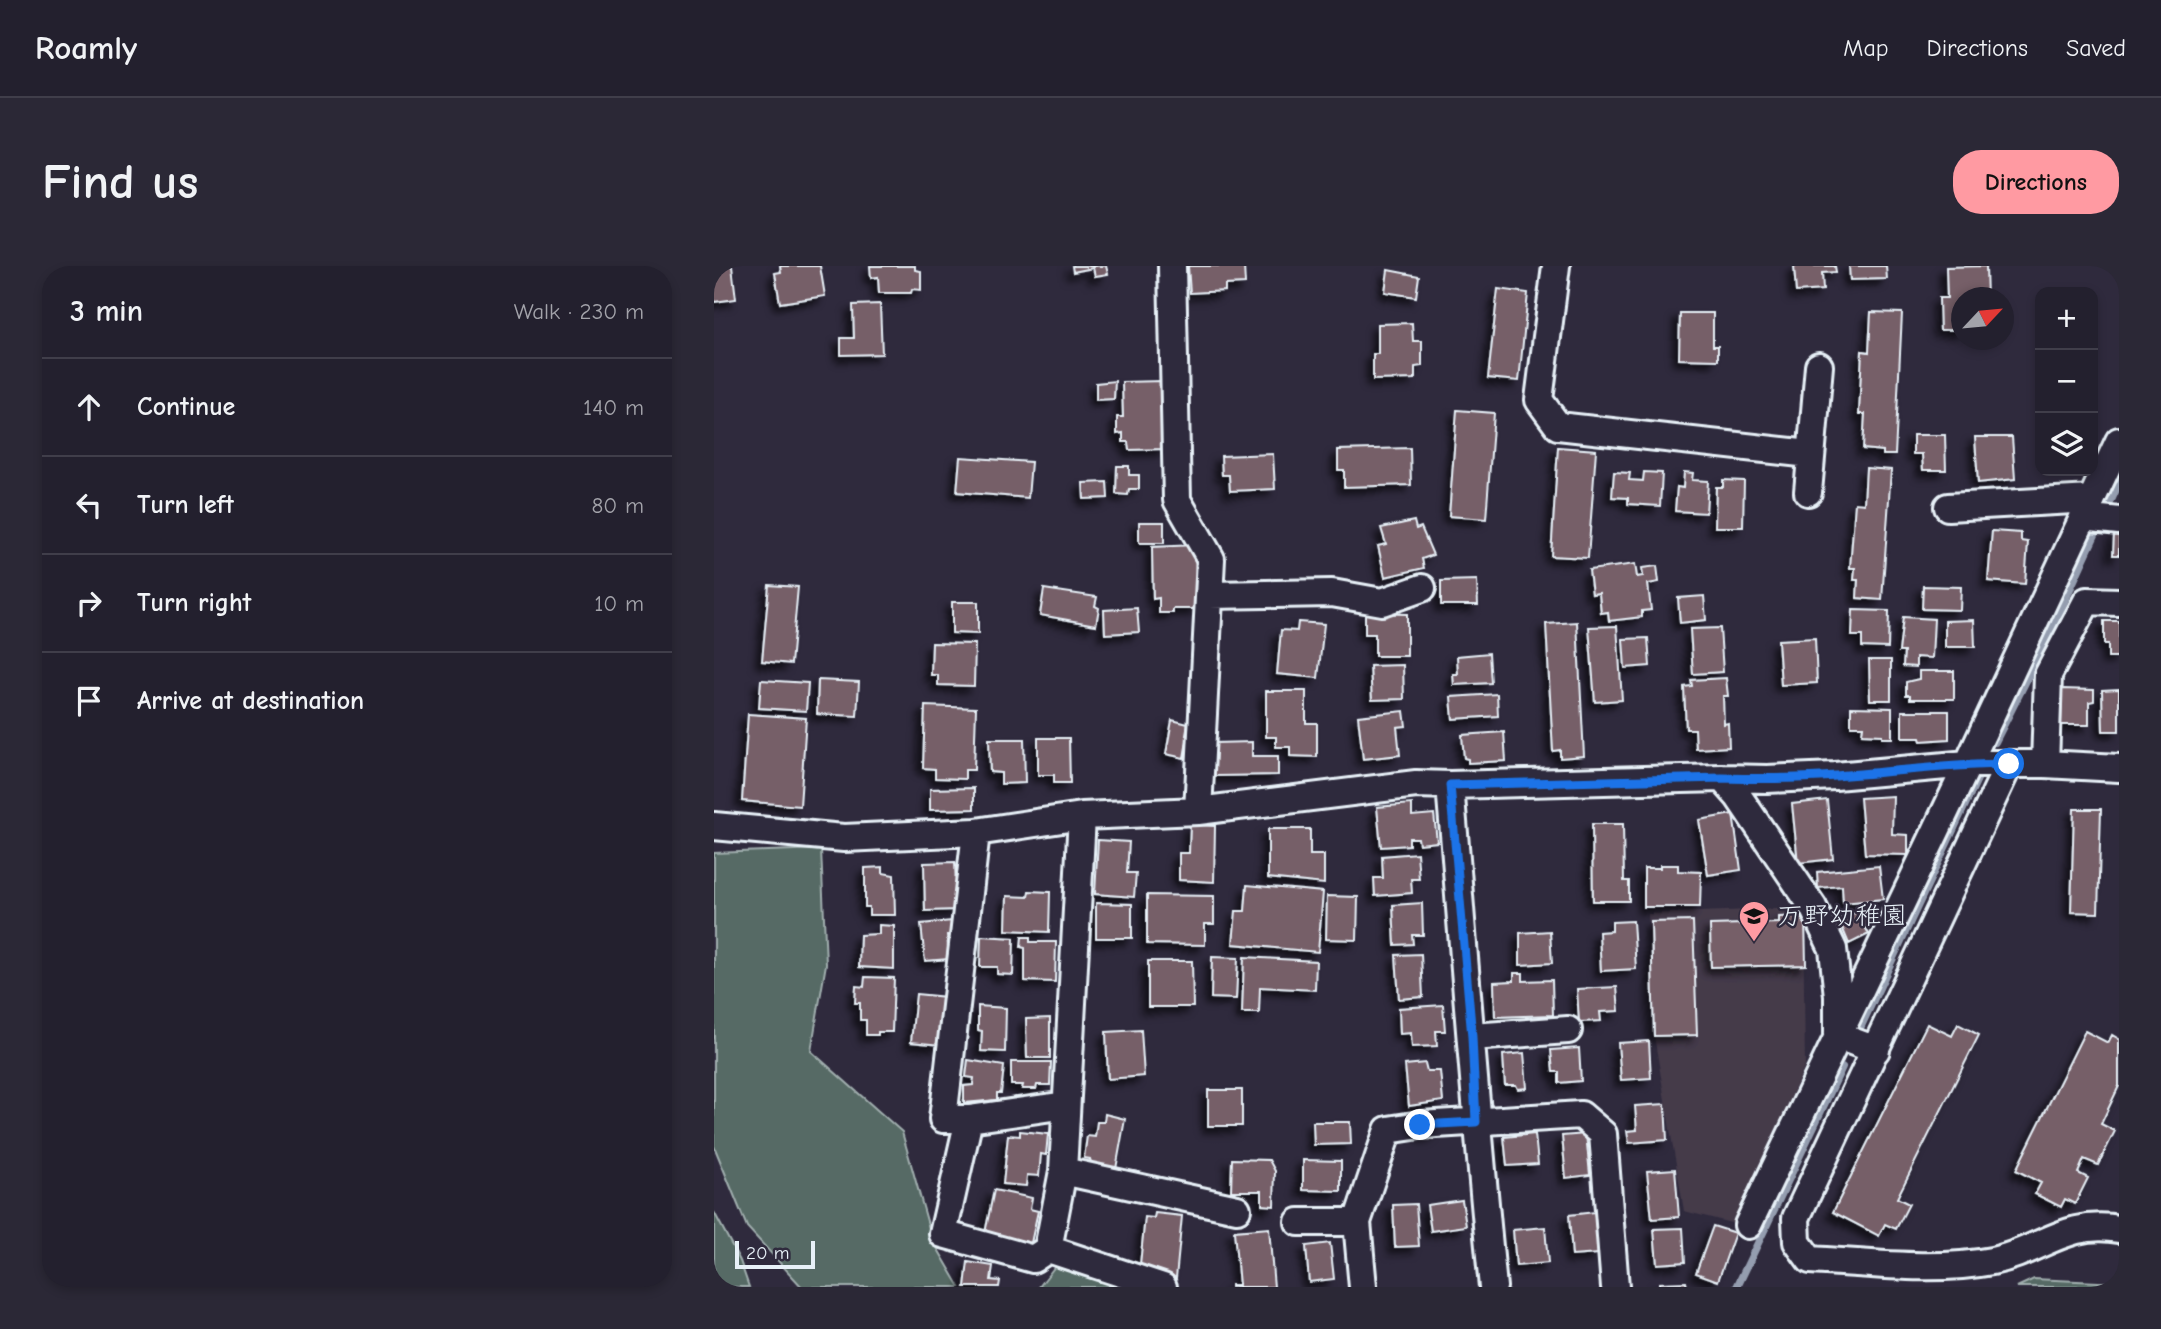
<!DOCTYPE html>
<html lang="en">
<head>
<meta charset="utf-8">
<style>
  :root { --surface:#23202e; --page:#2b2836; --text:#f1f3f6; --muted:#a3a3aa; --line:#403e4a; --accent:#ff9aa2 }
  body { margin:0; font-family:"Comic Neue","Klee One",sans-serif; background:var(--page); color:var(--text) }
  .controls { position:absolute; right:21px; top:21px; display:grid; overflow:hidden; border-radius:14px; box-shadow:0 4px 10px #0003 }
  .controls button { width:63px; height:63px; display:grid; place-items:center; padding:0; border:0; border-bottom:2px solid var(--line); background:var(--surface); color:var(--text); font:35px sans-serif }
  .compass { position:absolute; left:1237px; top:21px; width:63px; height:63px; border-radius:50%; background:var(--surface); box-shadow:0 4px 10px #0003; rotate:64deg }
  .scale { position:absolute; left:21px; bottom:18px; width:80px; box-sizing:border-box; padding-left:7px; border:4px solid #e8f1f8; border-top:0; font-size:19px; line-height:24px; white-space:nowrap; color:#e8f1f8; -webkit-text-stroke:5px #2f2a3d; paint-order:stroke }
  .stop { position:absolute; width:21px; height:21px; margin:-16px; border:5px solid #1a73e8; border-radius:50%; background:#fff }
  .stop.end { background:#1a73e8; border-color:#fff; box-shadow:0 2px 7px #0008 }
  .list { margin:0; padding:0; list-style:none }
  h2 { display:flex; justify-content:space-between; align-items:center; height:91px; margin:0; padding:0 28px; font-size:30px }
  h2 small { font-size:23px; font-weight:400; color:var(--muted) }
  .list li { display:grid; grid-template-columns:46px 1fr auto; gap:21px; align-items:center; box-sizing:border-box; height:98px; padding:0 28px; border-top:2px solid var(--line) }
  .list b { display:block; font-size:26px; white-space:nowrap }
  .list em { font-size:23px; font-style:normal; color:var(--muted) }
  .icon { flex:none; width:38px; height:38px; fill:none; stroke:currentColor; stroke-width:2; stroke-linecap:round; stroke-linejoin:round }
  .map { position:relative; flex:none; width:1405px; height:1021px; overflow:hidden; border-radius:28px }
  header { display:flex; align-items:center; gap:42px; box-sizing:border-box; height:98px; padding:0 35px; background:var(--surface); border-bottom:2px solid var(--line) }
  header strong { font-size:33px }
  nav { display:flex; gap:38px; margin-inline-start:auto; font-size:24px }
  .intro { display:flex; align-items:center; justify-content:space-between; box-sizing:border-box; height:168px; padding:0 42px }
  h1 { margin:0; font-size:49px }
  .button { padding:18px 32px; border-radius:28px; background:var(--accent); color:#111; font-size:24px; font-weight:700 }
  main { display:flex; gap:42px; padding:0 42px }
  aside { flex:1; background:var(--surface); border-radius:28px; box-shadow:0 4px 10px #0003 }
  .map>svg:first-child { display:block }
  .built { fill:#443a4a }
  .green { fill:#576b65; stroke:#a0aeae; stroke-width:2 }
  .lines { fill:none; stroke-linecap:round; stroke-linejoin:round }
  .stream { stroke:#949daf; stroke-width:8 }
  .building { fill:#765e68; stroke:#e8f1f8; stroke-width:2; filter:url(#shadow) }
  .minor-casing { stroke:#e8f1f8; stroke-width:32 }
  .minor { stroke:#2f2a3d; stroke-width:26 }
  .route { stroke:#1a73e8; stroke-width:9 }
  .labels { text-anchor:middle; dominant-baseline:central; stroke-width:5; stroke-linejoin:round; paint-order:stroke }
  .poi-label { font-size:26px; fill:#e8f1f8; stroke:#2f2a3d; text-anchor:start }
</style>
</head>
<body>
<header>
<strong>Roamly</strong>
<nav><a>Map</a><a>Directions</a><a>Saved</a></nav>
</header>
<div class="intro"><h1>Find us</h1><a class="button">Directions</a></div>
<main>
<aside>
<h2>3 min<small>Walk · 230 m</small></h2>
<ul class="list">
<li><svg class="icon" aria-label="ahead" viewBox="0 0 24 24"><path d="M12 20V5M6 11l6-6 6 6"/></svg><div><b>Continue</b></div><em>140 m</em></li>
<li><svg class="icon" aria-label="left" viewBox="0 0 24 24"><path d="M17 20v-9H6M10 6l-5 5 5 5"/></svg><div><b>Turn left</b></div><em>80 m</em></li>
<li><svg class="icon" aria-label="right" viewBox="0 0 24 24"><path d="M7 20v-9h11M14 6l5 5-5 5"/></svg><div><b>Turn right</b></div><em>10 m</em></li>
<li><svg class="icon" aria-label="arrive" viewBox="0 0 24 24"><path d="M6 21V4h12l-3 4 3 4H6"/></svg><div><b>Arrive at destination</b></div></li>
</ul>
</aside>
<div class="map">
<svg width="1405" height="1021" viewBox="0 0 1405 1021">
  <defs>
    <filter id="shadow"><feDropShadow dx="-6" dy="6" stdDeviation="3.5" flood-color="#0009"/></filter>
  </defs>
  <rect width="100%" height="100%" fill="#2f2a3d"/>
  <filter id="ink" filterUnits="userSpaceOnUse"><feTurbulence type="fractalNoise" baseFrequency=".0143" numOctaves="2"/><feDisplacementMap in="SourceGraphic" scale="14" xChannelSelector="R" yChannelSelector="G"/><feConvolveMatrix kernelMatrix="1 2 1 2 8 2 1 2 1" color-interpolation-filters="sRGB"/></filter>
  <g filter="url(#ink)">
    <path class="built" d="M 1089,642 L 1091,800 L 1021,958 L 970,945 L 940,770 L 934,648 Z"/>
    <path class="green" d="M 107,583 L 112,698 L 97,785 L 188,866 L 218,973 L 246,1021 L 88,1021 L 33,961 L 0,880 L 0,587 Z
      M 0,946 L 26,995 L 35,1021 L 0,1021 Z
      M 342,999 L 433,1021 L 325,1021 Z
      M 1320,1013 L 1405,1017 L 1405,1021 L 1303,1021 Z"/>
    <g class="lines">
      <path class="stream" d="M 1281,476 L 1329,381 L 1405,217
        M 1147,760 L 1265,509
        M 1023,1021 L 1128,801"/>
    </g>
    <path class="building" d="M 0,0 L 18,0 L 22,33 L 0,36 Z
      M 66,0 L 106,0 L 111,30 L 66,37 L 61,7 L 67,6 Z
      M 156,0 L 201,0 L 201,4 L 207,5 L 207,24 L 198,23 L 197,27 L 165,27 L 164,11 L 157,12 Z
      M 358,0 L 392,0 L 394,8 L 381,10 L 379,2 L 359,6 Z
      M 474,0 L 530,0 L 531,18 L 511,19 L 511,25 L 476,27 Z
      M 1080,0 L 1121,0 L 1122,6 L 1108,7 L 1109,24 L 1082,26 Z
      M 1135,0 L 1172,0 L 1173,13 L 1136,14 Z
      M 1272,0 L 1273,32 L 1248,32 L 1248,64 L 1226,64 L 1225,32 L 1233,32 L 1232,1 Z
      M 674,4 L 705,10 L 702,31 L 671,26 Z
      M 784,23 L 814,27 L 805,115 L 774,112 Z
      M 166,38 L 168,88 L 127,89 L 127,72 L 140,72 L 139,39 Z
      M 1157,46 L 1188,47 L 1181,189 L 1169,189 L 1169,185 L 1149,183 L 1151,148 L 1145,148 L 1148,85 L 1155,86 Z
      M 966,47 L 999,47 L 999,80 L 1004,80 L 1004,94 L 965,93 Z
      M 698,57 L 699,75 L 708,75 L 708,100 L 701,101 L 701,113 L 659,114 L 659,88 L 664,88 L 664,58 Z
      M 401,115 L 400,133 L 382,134 L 382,117 Z
      M 449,115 L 451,183 L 415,184 L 414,176 L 409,176 L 409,167 L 403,168 L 403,151 L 409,151 L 408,116 Z
      M 743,144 L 780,147 L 772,253 L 735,250 Z
      M 1199,169 L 1231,169 L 1232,204 L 1209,204 L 1208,188 L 1199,188 Z
      M 1261,171 L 1298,171 L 1301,213 L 1264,217 Z
      M 844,181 L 882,184 L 874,292 L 837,290 Z
      M 696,182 L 697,219 L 630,221 L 630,204 L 624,204 L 624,184 Z
      M 559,188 L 561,223 L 516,225 L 515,209 L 508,209 L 507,190 Z
      M 246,191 L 317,196 L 314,232 L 243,226 Z
      M 403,200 L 415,200 L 415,209 L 425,209 L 425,223 L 415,223 L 414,229 L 402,228 Z
      M 1152,202 L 1177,204 L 1168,334 L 1143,332 L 1144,314 L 1140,314 L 1141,302 L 1136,302 L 1141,237 L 1150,238 Z
      M 900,206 L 916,207 L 915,214 L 929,215 L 930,206 L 948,207 L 946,240 L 914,238 L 914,232 L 898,231 Z
      M 970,206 L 979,207 L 978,214 L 994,215 L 992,247 L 961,245 L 963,221 L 969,222 Z
      M 1009,214 L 1030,215 L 1029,261 L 1001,261 L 1002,221 L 1009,221 Z
      M 393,216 L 394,232 L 370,233 L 369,217 Z
      M 700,255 L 702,263 L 707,261 L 719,289 L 708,293 L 710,302 L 671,311 L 664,280 L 672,278 L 667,262 Z
      M 425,256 L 450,256 L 450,277 L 425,277 Z
      M 1278,265 L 1307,267 L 1307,275 L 1314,276 L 1311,318 L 1274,315 Z
      M 1400,267 L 1405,267 L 1405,289 L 1399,289 Z
      M 481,279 L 483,343 L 459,343 L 459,347 L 445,347 L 445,332 L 439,333 L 438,281 Z
      M 921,298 L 923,311 L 929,310 L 928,302 L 943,300 L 945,316 L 934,318 L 937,344 L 928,345 L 928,351 L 895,355 L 894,346 L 887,347 L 885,327 L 878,328 L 875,304 Z
      M 763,314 L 764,339 L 727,339 L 727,315 Z
      M 55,319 L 84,321 L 77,398 L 48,395 Z
      M 1209,320 L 1247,321 L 1246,344 L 1208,343 Z
      M 330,323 L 383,331 L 381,340 L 385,342 L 382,359 L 326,349 Z
      M 990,330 L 992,354 L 966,357 L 964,332 Z
      M 238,336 L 264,336 L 264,368 L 238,367 Z
      M 423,342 L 425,366 L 391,368 L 390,344 Z
      M 1139,344 L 1175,345 L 1174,382 L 1148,381 L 1148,370 L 1138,370 Z
      M 651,347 L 693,348 L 693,390 L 661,390 L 661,368 L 651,368 Z
      M 1189,351 L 1220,353 L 1218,392 L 1202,391 L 1202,401 L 1189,400 L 1190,386 L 1185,386 Z
      M 1260,354 L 1261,381 L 1231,381 L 1231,355 Z
      M 1390,355 L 1405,355 L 1405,391 L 1394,391 L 1394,378 L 1390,378 Z
      M 584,356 L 610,358 L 604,412 L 563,408 L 567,364 L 583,365 Z
      M 863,356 L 870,490 L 846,492 L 846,484 L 839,485 L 832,358 Z
      M 903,360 L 908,434 L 881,436 L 875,361 Z
      M 1006,362 L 1009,406 L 979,408 L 976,363 Z
      M 934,372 L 936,400 L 911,402 L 909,373 Z
      M 1101,372 L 1103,417 L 1067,419 L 1064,374 Z
      M 218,377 L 261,378 L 260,420 L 224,419 L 224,409 L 217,409 Z
      M 775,387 L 777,417 L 740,419 L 739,408 L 744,408 L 743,390 Z
      M 1155,394 L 1177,394 L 1177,434 L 1156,434 Z
      M 689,399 L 690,433 L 658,434 L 656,400 Z
      M 1205,405 L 1240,405 L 1240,433 L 1196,433 L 1196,429 L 1192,429 L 1192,416 L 1205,413 Z
      M 1012,412 L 1014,430 L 1009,430 L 1010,458 L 1014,457 L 1015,481 L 982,483 L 981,463 L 972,463 L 970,421 L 978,420 L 977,414 Z
      M 47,414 L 94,417 L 92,445 L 45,442 Z
      M 104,414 L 145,416 L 143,450 L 103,448 Z
      M 1348,423 L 1380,424 L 1380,435 L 1375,436 L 1375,459 L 1347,459 Z
      M 1405,423 L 1405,465 L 1389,465 L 1388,424 Z
      M 552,425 L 592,425 L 592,457 L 603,457 L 603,491 L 576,490 L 576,481 L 562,481 L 562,471 L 552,471 Z
      M 783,428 L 784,450 L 739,453 L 737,431 Z
      M 211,440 L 262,442 L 260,504 L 251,504 L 251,513 L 221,512 L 221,503 L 209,502 Z
      M 1137,441 L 1178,442 L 1178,472 L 1168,472 L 1168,469 L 1148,468 L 1149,460 L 1137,460 Z
      M 690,445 L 692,460 L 683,461 L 686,489 L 649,493 L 644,450 Z
      M 1188,445 L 1235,445 L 1235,473 L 1207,475 L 1206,472 L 1188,472 Z
      M 34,448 L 92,452 L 86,540 L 28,535 Z
      M 458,454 L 474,458 L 472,469 L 474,469 L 470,492 L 452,488 Z
      M 790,466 L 792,495 L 754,497 L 754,493 L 750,492 L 748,469 Z
      M 324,472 L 355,472 L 356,517 L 340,517 L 340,509 L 324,509 Z
      M 275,473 L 310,473 L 311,517 L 287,518 L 287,507 L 276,506 Z
      M 538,476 L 538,490 L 564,490 L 564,509 L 501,510 L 500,477 Z
      M 260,522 L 260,543 L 216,544 L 216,523 Z
      M 1179,530 L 1178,568 L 1194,569 L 1194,589 L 1151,588 L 1146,532 Z
      M 1113,534 L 1119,593 L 1084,597 L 1078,538 Z
      M 698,538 L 698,550 L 720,548 L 723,576 L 705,578 L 704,572 L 695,572 L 695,579 L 667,581 L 663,541 Z
      M 1360,543 L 1387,543 L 1384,647 L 1357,646 Z
      M 1019,548 L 1027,604 L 994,609 L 985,554 Z
      M 878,558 L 909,558 L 910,615 L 915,615 L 915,635 L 879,635 Z
      M 476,559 L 501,560 L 500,616 L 465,614 L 465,587 L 475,587 Z
      M 554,563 L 596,563 L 596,589 L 610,589 L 610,618 L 554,612 Z
      M 384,574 L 415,576 L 413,607 L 422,607 L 420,631 L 381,628 Z
      M 703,587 L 705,613 L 697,613 L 698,627 L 661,630 L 660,612 L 669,612 L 668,590 Z
      M 241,596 L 243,644 L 211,645 L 210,597 Z
      M 946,599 L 964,599 L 964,605 L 987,606 L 986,641 L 930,641 L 930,602 L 946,602 Z
      M 1165,600 L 1169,633 L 1129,637 L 1128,620 L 1104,622 L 1103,606 Z
      M 169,601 L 169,607 L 180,609 L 181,649 L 155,649 L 155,641 L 151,641 L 151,602 Z
      M 533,619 L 609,626 L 604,686 L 519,678 L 522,645 L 531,645 Z
      M 315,625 L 336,626 L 335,666 L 292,664 L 293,630 L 314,631 Z
      M 433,629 L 500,630 L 500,658 L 491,658 L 491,679 L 433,678 Z
      M 613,630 L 644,631 L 643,674 L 612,673 Z
      M 382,637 L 418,638 L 418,672 L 382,672 Z
      M 708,637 L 709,669 L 698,669 L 699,678 L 681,679 L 679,639 Z
      M 1156,640 L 1163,655 L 1151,661 L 1155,668 L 1135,678 L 1125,654 Z
      M 1091,650 L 1092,699 L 997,701 L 996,659 L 1065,657 L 1065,651 Z
      M 238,655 L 240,669 L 233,669 L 235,693 L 211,695 L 207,658 Z
      M 919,655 L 922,703 L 887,705 L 885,666 L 898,665 L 898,656 Z
      M 979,655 L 983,769 L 940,770 L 937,656 Z
      M 165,659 L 180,660 L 180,703 L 145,701 L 146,669 L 165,668 Z
      M 836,665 L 838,697 L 806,699 L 806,667 Z
      M 267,670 L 300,672 L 299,709 L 283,708 L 283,701 L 266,701 Z
      M 308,671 L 316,671 L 316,676 L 342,676 L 341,716 L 311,715 L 311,682 L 307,681 Z
      M 707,688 L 709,731 L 685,733 L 682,689 Z
      M 498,691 L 524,692 L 522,733 L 497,732 Z
      M 530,691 L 602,695 L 601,724 L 546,721 L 545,747 L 528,747 Z
      M 434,695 L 478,695 L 479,741 L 434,741 Z
      M 800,707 L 809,707 L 809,715 L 838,714 L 839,749 L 781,751 L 780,716 L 800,715 Z
      M 151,711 L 180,712 L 178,766 L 164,766 L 164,769 L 152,769 L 152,754 L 146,754 L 146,737 L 141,737 L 142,720 L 150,721 Z
      M 903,721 L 905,745 L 886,746 L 887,755 L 865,756 L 863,723 Z
      M 202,728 L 232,731 L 227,779 L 197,776 Z
      M 729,739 L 731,765 L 722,765 L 723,780 L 698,781 L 697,767 L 686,768 L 685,742 Z
      M 264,740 L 292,742 L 291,786 L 267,785 L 268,765 L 264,764 Z
      M 336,752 L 336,792 L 313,792 L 312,753 Z
      M 1213,758 L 1238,770 L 1244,758 L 1265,769 L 1183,932 L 1195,938 L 1182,963 L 1171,958 L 1165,970 L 1119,946 Z
      M 427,764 L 430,810 L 394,813 L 392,766 Z
      M 1371,765 L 1394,777 L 1398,769 L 1405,773 L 1405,820 L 1387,858 L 1401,865 L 1384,899 L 1370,893 L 1364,907 L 1374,912 L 1361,938 L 1351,933 L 1347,941 L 1321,928 L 1327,917 L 1302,904 Z
      M 935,775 L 937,812 L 907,814 L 904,777 Z
      M 865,782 L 867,815 L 845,817 L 845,806 L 839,806 L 837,784 Z
      M 810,787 L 813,822 L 804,823 L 802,819 L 791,819 L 789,789 Z
      M 254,794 L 290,800 L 287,827 L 283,827 L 283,834 L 250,837 L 250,820 L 259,819 L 260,812 L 252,811 Z
      M 297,796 L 337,796 L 336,819 L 323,819 L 322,823 L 308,823 L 309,819 L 297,819 Z
      M 711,797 L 713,805 L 726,805 L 729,835 L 695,840 L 691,799 Z
      M 494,824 L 528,824 L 528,860 L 494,860 Z
      M 951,838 L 953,874 L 915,877 L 913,865 L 923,864 L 921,840 Z
      M 391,848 L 411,853 L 402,903 L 378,900 L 376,893 L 370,892 L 373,870 L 381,871 L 383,856 L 390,856 Z
      M 599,856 L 636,856 L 637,878 L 600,879 Z
      M 306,865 L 334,868 L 332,889 L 327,888 L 325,910 L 313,909 L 312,920 L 289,918 L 294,869 L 306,870 Z
      M 821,868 L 824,898 L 793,900 L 790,871 Z
      M 872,868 L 876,909 L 852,912 L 848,870 Z
      M 518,893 L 555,894 L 561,905 L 560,940 L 548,939 L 548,925 L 517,925 Z
      M 589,894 L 627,895 L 627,925 L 589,924 Z
      M 961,903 L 965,951 L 938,953 L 933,905 Z
      M 280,924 L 318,932 L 316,943 L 324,945 L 317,977 L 271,967 Z
      M 748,934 L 752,960 L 717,965 L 713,939 Z
      M 702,938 L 705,980 L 681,981 L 679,939 Z
      M 881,946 L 884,988 L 858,990 L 855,949 Z
      M 441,947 L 468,950 L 462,1012 L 425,1008 L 431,951 L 440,952 Z
      M 999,960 L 1021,967 L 1004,1015 L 982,1007 Z
      M 831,961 L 834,997 L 802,1000 L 799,964 Z
      M 555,962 L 560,1021 L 517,1021 L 517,1019 L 525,1019 L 520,965 Z
      M 969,962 L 971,996 L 943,998 L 940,963 Z
      M 616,977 L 620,1013 L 595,1016 L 592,980 Z
      M 254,996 L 279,1000 L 277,1014 L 286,1015 L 285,1021 L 251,1021 Z
      M 972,1016 L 973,1021 L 945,1021 L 945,1017 Z"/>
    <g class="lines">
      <g class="minor-casing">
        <path id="minor" d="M 458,0 L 463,234 L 497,293 L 484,545
          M 842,0 L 825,134 L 844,160 L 1096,188
          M 1094,226 L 1105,100
          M 1234,241 L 1378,233
          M 1369,251 L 1405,255
          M 496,329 L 618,327 L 668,336 L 708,322
          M 1295,498 L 1082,952 L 1083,976 L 1096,994 C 1154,997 1220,1006 1278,995 C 1325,986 1353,953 1405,963
          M 1331,498 L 1334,409 L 1373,335 L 1405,336
          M 1008,512 L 1024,530 L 1099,641 L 1119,683 L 1124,730 L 1124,770 L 1162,784
          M 736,519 C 750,686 762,854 779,1021
          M 368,550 L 349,905 L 523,943
          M 0,560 L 130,572 L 262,566 L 368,550 L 484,545 L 702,518 L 736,519 L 1008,512 L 1053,513 L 1121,510 L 1254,498 L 1331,498 L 1405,502
          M 262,566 L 229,853 L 255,853 L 229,968 L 319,993 L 334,983 L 349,905
          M 758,771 L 854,764
          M 255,853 L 352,839
          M 585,956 L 643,956
          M 1034,959 L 1254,498 L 1405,175
          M 334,983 L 449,1021
          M 649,1021 L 643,956 L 674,864 L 706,859 L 867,849 L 889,868 L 901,1021"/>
      </g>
      <use href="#minor" class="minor"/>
    </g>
  </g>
  <g class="lines" filter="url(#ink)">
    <path class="route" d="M 706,859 L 762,856 L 758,771 L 736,519 L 1008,512 C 1046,513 1084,513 1122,510 C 1180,506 1237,498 1295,498"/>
  </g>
  <defs>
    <g id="school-pin" transform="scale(1.575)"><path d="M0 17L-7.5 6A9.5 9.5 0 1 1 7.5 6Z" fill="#ff9aa2" stroke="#2f2a3d"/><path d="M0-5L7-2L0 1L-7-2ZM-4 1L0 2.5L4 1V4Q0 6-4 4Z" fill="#111"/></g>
  </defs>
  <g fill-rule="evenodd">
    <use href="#school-pin" x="1040" y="650"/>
  </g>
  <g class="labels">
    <g class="poi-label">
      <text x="1063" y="650">万野幼稚園</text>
    </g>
  </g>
</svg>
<div class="controls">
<button>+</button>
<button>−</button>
<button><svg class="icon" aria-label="layers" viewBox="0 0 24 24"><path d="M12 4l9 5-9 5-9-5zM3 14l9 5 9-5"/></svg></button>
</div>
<svg class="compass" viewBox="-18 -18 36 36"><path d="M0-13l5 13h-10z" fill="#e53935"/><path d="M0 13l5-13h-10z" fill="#a3a3aa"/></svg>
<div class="scale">20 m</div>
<div class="stop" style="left:1295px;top:498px"></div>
<div class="stop end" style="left:706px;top:859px"></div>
</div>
</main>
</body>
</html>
